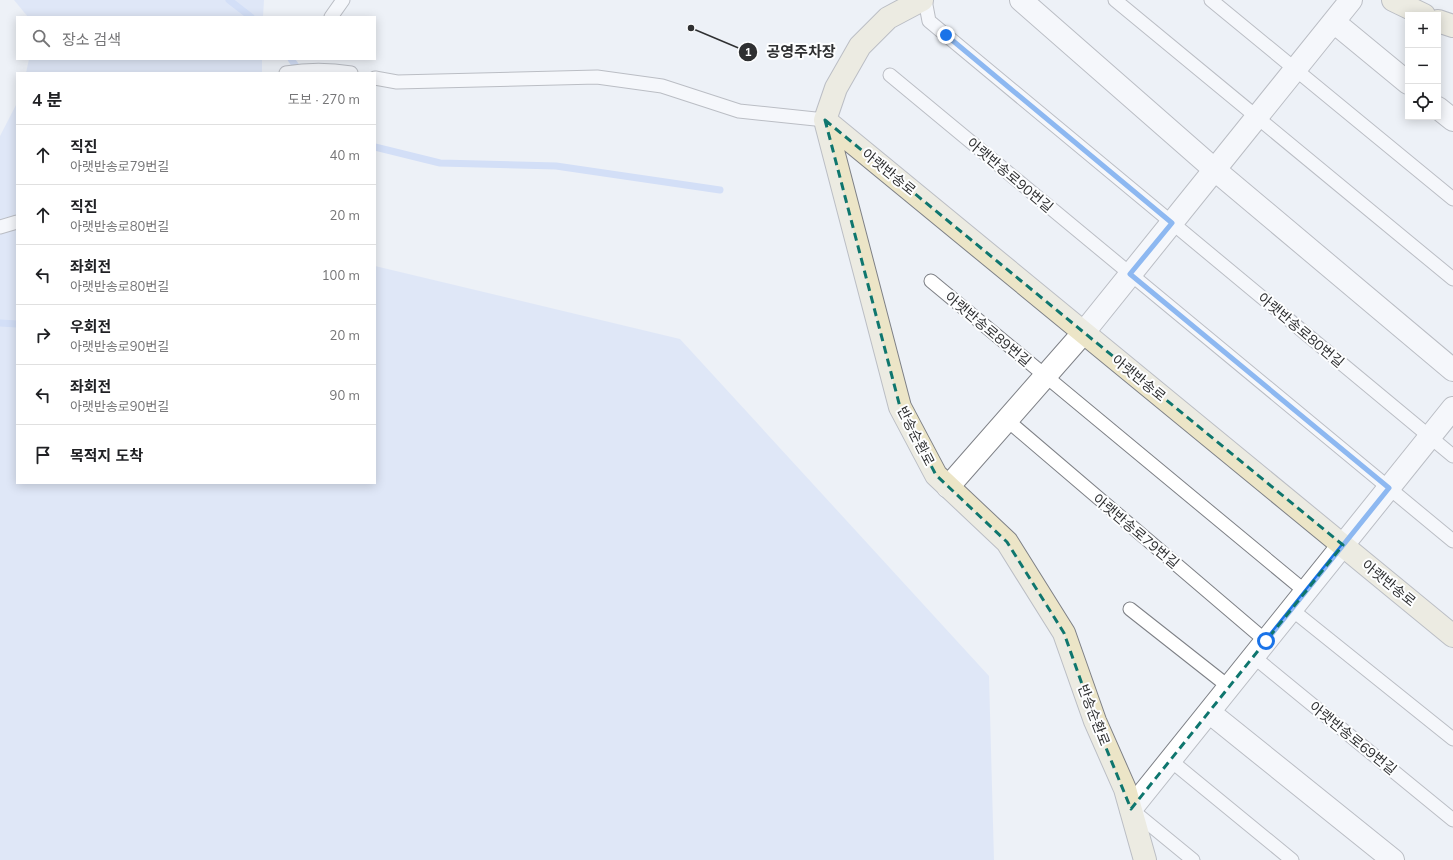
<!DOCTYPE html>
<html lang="ko">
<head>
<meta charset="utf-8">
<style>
  :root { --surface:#fff; --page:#f6f6f6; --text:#202124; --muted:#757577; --line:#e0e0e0 }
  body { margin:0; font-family:Mulish,"Noto Sans KR",sans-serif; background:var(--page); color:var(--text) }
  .controls { position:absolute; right:12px; top:12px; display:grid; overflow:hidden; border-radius:0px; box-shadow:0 2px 10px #0003 }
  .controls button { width:36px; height:36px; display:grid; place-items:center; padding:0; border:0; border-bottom:1px solid var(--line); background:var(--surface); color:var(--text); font:20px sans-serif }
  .stop { position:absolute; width:12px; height:12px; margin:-9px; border:3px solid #1a73e8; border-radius:50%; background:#fff }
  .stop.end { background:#1a73e8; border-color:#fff; box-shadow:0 1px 4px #0008 }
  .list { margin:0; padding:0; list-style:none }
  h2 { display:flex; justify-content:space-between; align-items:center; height:52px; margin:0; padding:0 16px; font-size:17px }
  h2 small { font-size:13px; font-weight:400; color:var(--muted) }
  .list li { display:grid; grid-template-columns:26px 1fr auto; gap:12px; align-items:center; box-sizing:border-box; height:60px; padding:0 16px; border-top:1px solid var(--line) }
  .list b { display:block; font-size:15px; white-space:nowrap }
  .list p { margin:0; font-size:13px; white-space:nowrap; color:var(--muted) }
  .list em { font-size:13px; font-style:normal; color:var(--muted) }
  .icon { flex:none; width:22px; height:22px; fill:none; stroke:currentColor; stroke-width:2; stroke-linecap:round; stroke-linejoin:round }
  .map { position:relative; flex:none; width:1453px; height:860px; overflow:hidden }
  .search { position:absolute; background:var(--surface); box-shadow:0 2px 10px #0003; left:16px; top:16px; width:360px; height:44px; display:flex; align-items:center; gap:10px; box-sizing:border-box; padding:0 14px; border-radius:0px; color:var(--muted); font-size:15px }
  .panel { position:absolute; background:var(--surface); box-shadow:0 2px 10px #0003; left:16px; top:72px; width:360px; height:412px; border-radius:0px }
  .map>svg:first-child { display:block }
  .green { fill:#cfdcf7 }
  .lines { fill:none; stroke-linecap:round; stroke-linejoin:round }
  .stream { stroke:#b3c9f7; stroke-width:7 }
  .lane-casing { stroke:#7e8086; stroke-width:15 }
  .street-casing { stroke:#7e8086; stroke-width:24 }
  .secondary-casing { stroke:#7e8086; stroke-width:24 }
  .lane { stroke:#fff; stroke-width:13 }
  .street { stroke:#fff; stroke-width:22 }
  .secondary { stroke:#ece5c7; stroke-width:22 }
  .route { stroke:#1a73e8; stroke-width:5 }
  .marked { fill:none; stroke:#0f766e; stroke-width:3; stroke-dasharray:8 5; stroke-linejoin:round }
  .labels { text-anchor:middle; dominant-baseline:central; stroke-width:4; stroke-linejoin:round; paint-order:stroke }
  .street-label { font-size:14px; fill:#2f3032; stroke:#fdfeff }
  .leader { fill:none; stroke:#2f3032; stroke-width:1.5 }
  .callout-dot { fill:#2f3032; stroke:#fdfeff; stroke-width:1.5 }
  .mark-label { font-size:12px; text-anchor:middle; font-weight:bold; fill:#fff }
  .callout-label { font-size:15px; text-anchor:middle; font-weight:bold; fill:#2f3032; stroke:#fdfeff; stroke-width:4; stroke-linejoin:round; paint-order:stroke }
</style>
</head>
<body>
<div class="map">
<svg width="1453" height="860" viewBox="0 0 1453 860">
  <rect width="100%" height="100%" fill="#edf1f7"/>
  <path class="green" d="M 14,0 L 264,0 L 263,17 L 28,17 Z
    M 29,59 L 262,59 L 262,73 L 26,73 Z
    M 17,103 L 17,483 L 375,483 L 375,266 L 680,339 L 989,676 L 994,860 L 0,860 L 0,136 Z"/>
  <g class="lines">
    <path class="stream" d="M 229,0 L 251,17
      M 291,59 L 300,72
      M 375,147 L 440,163 L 556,166 L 720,190
      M 0,323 L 17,324"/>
    <g class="lane-casing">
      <path id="lane" d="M 925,0 L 929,21 L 1453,456
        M 1115,0 L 1453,279
        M 1211,0 L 1453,199
        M 331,17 L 343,0
        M 286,73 C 309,69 328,69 351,73
        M 890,75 L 1453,541
        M 375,78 L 397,82 L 597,77 L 662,86 L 739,111 L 825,120
        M 0,227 L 17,222
        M 931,281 L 1306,592
        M 1007,420 L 1266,641
        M 1130,609 L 1229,687
        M 1291,609 L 1453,739
        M 1254,657 L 1453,820
        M 1170,760 L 1292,860
        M 1132,810 L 1193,860"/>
    </g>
    <g class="street-casing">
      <path id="street" d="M 1021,0 L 1215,170 L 1453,370
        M 1334,22 L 1408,83
        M 1438,108 L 1453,120
        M 948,487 L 1084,332 L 1351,0
        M 1209,712 L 1393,860
        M 1131,809 L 1453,408"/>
    </g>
    <g class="secondary-casing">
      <path id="secondary" d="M 922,0 L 888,18 L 860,46 L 836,88 L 825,120 L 900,407 L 936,475 L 1007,542 L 1064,633 L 1095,721 L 1125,789 L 1145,860
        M 1393,0 L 1424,15
        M 1438,21 L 1453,26
        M 825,120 L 1453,636"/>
    </g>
    <use href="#lane" class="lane"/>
    <use href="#street" class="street"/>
    <use href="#secondary" class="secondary"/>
  </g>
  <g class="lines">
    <path class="route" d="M 946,35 L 1172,223 L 1130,274 L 1389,488 L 1266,641"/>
  </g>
  <path d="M0 0H1453V860H0ZM 825,120 L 1343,545 L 1131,809 L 1095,721 L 1064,633 L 1007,542 L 936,475 L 900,407 Z" fill="#edf1f7" fill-opacity=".55" fill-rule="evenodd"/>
  <path class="marked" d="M 825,120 L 1343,545 L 1131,809 L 1095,721 L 1064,633 L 1007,542 L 936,475 L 900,407 Z"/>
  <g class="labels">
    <g class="street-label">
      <text transform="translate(889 172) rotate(39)">아랫반송로</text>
      <text transform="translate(1010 175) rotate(40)">아랫반송로90번길</text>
      <text transform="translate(988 329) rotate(40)">아랫반송로89번길</text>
      <text transform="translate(1301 330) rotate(40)">아랫반송로80번길</text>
      <text transform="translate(1139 378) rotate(39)">아랫반송로</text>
      <text transform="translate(916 436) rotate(63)">반송순환로</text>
      <text transform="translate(1136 531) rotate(40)">아랫반송로79번길</text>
      <text transform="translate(1389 583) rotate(39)">아랫반송로</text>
      <text transform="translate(1094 715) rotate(69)">반송순환로</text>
      <text transform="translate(1353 738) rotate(39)">아랫반송로69번길</text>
    </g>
  </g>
  <path class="leader" d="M691 28L748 52"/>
  <g class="callout-dot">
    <circle cx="691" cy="28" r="4"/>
    <circle cx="748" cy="52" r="10"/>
  </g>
  <g class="mark-label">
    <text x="748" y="56">1</text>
  </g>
  <g class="callout-label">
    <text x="801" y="57">공영주차장</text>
  </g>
</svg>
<div class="controls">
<button>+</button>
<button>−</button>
<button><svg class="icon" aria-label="locate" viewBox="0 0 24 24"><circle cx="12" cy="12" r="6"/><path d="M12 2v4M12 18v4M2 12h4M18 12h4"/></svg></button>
</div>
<div class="stop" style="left:1266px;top:641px"></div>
<div class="stop end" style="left:946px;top:35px"></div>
<div class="search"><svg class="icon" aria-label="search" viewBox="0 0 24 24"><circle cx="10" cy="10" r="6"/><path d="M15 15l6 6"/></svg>장소 검색</div>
<section class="panel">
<h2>4 분<small>도보 · 270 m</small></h2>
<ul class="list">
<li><svg class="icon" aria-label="ahead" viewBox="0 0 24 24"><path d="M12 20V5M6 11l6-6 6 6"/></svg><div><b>직진</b><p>아랫반송로79번길</p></div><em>40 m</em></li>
<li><svg class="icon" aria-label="ahead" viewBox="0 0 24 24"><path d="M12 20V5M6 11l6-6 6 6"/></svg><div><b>직진</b><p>아랫반송로80번길</p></div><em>20 m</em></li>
<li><svg class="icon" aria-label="left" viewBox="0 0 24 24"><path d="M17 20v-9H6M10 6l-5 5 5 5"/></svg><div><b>좌회전</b><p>아랫반송로80번길</p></div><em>100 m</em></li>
<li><svg class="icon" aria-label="right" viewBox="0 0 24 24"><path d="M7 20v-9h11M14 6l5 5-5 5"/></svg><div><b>우회전</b><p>아랫반송로90번길</p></div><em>20 m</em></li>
<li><svg class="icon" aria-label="left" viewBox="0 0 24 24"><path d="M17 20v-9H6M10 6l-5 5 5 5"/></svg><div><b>좌회전</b><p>아랫반송로90번길</p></div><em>90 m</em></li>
<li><svg class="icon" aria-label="arrive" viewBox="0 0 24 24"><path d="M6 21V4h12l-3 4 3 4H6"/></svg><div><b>목적지 도착</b></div></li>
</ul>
</section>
</div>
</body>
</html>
